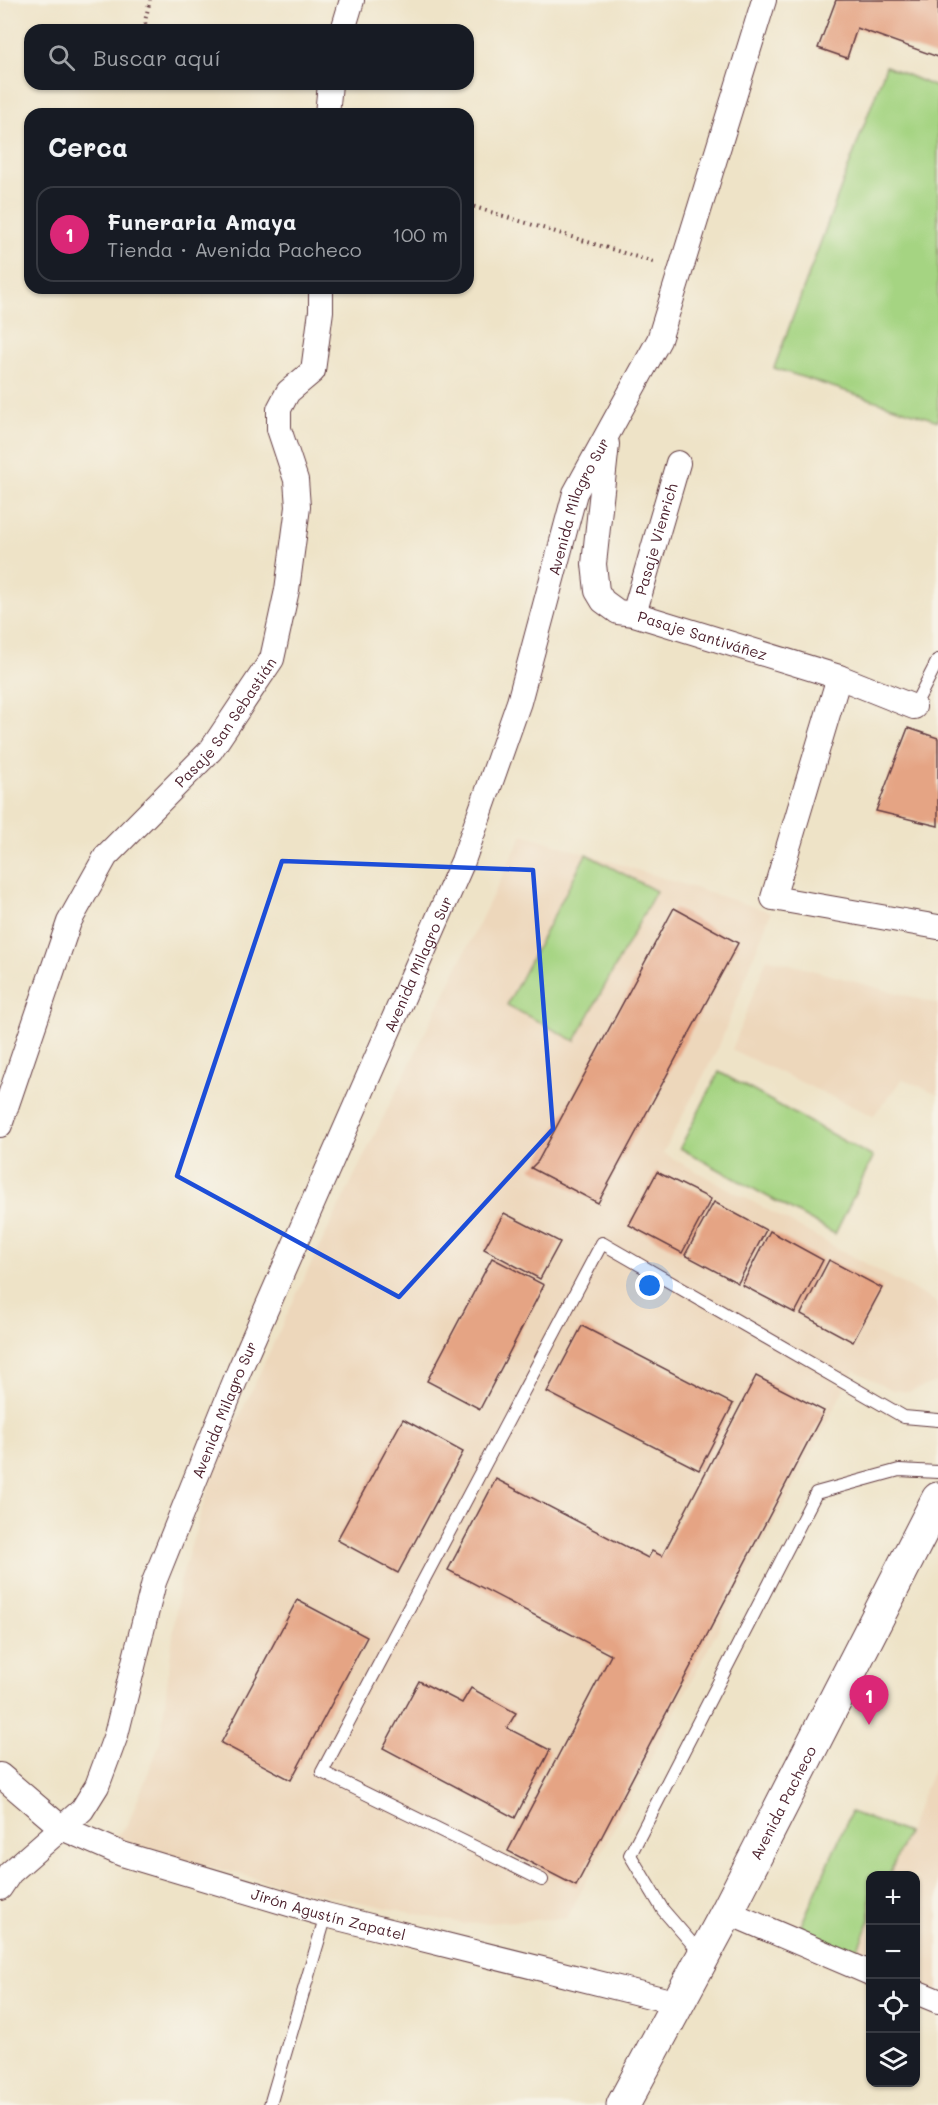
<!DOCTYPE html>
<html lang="es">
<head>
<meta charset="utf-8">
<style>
  :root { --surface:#171b24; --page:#20242c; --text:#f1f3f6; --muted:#9ea1a6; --line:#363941; --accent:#db2777 }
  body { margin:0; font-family:Mali,sans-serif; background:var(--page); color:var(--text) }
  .controls { position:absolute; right:18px; bottom:18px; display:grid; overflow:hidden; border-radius:12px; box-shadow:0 2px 4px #0004 }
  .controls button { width:54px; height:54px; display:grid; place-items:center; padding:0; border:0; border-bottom:2px solid var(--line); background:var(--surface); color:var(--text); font:30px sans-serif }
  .you { position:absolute; left:650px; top:1286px; width:21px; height:21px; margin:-15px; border:4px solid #fff; border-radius:50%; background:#1a73e8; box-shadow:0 0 0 9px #1a73e833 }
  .badge { display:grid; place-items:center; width:39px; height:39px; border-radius:50%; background:var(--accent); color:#fff; font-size:20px; font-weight:700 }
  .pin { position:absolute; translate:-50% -50px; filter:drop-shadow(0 2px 3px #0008) }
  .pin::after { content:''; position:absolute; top:32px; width:21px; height:18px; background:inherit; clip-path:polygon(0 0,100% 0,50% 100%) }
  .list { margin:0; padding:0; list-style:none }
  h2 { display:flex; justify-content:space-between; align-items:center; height:78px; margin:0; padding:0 24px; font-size:26px }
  h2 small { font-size:20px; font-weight:400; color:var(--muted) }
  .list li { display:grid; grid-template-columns:39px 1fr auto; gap:18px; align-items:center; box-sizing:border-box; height:96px; margin:0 12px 12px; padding:0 12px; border:2px solid var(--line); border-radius:18px }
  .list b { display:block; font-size:22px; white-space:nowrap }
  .list p { margin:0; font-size:20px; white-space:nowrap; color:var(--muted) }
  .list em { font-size:20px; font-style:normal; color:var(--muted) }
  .icon { flex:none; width:33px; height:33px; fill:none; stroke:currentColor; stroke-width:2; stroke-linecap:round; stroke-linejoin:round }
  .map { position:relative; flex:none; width:938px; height:2105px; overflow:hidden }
  .search { position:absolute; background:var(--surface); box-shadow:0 2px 4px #0004; left:24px; top:24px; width:450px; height:66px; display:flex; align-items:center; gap:15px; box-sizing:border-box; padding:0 21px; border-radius:18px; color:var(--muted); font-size:22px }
  .panel { position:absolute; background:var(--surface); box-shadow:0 2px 4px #0004; left:24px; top:108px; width:450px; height:186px; border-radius:18px }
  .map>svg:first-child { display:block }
  .built { fill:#edd7bb }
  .green { fill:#a5d482; stroke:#787a56; stroke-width:1.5 }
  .building { fill:#e5a484 }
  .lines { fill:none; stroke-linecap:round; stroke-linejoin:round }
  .lane-casing { stroke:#633c42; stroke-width:14 }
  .street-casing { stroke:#633c42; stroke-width:26 }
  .highway-casing { stroke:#633c42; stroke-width:35 }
  .path { stroke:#633c42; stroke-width:4; stroke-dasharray:1.5 4.5; stroke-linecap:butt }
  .lane { stroke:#fff; stroke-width:12 }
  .street { stroke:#fff; stroke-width:24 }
  .highway { stroke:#fff; stroke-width:33 }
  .marked { fill:none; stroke:#1d4ed8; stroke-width:4.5; stroke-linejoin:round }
  .labels { text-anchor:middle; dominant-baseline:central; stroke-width:4.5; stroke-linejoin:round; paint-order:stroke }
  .street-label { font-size:15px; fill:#4a1f2b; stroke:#f7f3e8 }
</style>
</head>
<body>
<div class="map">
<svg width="938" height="2105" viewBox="0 0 938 2105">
  <rect width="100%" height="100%" fill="#f7f3e8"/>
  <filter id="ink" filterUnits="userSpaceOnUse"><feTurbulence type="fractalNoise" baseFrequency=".0167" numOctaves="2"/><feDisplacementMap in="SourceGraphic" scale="12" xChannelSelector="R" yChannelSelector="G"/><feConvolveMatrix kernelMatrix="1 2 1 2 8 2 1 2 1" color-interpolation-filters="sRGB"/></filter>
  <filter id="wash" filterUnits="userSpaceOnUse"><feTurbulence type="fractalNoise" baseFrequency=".008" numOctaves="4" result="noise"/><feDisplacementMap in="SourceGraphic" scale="24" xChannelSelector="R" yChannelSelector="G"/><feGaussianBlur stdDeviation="1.35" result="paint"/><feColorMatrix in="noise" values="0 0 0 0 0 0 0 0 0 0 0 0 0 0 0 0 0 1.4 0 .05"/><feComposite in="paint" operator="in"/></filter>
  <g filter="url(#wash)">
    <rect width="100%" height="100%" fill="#eee3c7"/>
    <path class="built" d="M 523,834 L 771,912 L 719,1046 L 663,1153 L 938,1303 L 938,1381 L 909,1392 L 892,1390 L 854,1370 L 567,1918 L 465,1924 L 301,1890 L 109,1841 L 127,1826 L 160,1743 L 179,1585 L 214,1470 L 308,1270 Z
      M 767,958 L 938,1004 L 938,1094 L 903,1079 L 873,1116 L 732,1050 Z
      M 938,1758 L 938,1992 L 916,1982 L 916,1876 L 889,1876 Z
      M 870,1919 L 870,1962 L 855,1956 Z"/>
    <path class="green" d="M 886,66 L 938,88 L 938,421 L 774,368 Z
      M 586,854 L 656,891 L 575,1041 L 507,1005 Z
      M 719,1072 L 873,1157 L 835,1234 L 680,1148 Z
      M 851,1812 L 907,1833 L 889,1875 L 870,1876 L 870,1919 L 855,1956 L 799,1930 Z"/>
    <g id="blocks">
      <path class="building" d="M 836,0 L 938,0 L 938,57 L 857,28 L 847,58 L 818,48 Z
        M 908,728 L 938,738 L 938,826 L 876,811 Z
        M 674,908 L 738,943 L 598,1203 L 531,1168 L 538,1161 Z
        M 657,1172 L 711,1199 L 682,1253 L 629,1225 Z
        M 714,1202 L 766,1230 L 738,1283 L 685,1255 Z
        M 504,1213 L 560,1242 L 540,1279 L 484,1249 Z
        M 770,1231 L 823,1260 L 795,1313 L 742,1285 Z
        M 492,1258 L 544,1285 L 480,1409 L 427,1381 Z
        M 829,1260 L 882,1288 L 853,1342 L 801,1314 Z
        M 582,1326 L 733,1404 L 699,1470 L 547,1392 Z
        M 756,1376 L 824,1411 L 576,1886 L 508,1851 L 611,1655 L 448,1570 L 496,1479 L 648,1558 L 652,1551 L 662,1556 Z
        M 403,1419 L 463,1452 L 398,1573 L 337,1540 Z
        M 297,1600 L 367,1637 L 291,1780 L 221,1743 Z
        M 419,1681 L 462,1703 L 471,1688 L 516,1713 L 507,1728 L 550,1750 L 515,1818 L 383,1748 Z"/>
    </g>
  </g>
  <g filter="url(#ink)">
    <use href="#blocks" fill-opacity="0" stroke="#633c42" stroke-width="1.5"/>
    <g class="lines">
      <g class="lane-casing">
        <path id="lane" d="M 914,707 L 938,660
          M 542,1880 L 322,1772 L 602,1243 L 904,1417 L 938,1420
          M 702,1955 L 663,1910 L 630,1855 L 816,1493 L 899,1470 L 938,1472
          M 270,2105 L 326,1915"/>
      </g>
      <g class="street-casing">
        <g id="street">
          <path d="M 343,30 L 352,0"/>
          <path d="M 327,114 L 330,84"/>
          <path id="s1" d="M 607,444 L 594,564 L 597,591 L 603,601 L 618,612 L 634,614 L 839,677 L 914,707"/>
          <path id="s2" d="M 634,614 L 678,463"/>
          <path d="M 839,677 L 773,898 L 938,927"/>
          <path id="s3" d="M 0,1125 L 69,922 L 106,856 L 211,750 L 272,659 L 287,590 L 298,507 L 296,480 L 279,429 L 279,409 L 288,392 L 313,371 L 321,311 L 321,288"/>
          <path id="s4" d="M 0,1775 L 62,1828 L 122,1854 L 326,1915 L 678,2003"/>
          <path id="s5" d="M 0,1888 L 10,1873 L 82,1810 L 97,1786 L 116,1735 L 154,1582 L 239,1371 L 463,861 L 519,702 L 575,493 L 659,340 L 764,0"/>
          <path d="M 727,1912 L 870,1973"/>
          <path d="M 916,1992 L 938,2001"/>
        </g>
      </g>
      <g class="highway-casing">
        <g id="highway">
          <path id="s6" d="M 623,2105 L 727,1912 L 938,1499"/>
        </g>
      </g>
      <path class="path" d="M 146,30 L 145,21 L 150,0
        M 468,205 L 653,262"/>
      <use href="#lane" class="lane"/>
      <use href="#street" class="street"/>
      <use href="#highway" class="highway"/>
    </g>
  </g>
  <path class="marked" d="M 282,861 L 533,870 L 553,1129 L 399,1297 L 177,1176 Z"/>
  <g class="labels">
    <g class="street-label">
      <text stroke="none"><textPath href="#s5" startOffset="1512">Avenida Milagro Sur</textPath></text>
      <text stroke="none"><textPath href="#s2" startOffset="78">Pasaje Vienrich</textPath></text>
      <text stroke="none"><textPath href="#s1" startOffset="266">Pasaje Santiváñez</textPath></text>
      <text stroke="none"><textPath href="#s3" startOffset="470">Pasaje San Sebastián</textPath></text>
      <text stroke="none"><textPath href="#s5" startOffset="1026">Avenida Milagro Sur</textPath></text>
      <text stroke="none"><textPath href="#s5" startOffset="540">Avenida Milagro Sur</textPath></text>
      <text stroke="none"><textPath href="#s6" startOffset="342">Avenida Pacheco</textPath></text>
      <text stroke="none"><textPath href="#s4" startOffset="362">Jirón Agustín Zapatel</textPath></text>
    </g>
  </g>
</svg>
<div class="controls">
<button>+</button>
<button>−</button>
<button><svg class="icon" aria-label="locate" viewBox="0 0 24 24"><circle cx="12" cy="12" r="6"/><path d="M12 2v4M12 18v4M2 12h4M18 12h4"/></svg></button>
<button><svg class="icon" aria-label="layers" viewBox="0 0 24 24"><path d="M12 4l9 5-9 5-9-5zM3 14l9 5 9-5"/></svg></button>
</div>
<div class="you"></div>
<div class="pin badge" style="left:869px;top:1725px">1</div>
<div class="search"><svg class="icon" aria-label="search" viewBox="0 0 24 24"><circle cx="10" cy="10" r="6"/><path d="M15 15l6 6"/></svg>Buscar aquí</div>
<section class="panel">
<h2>Cerca<small></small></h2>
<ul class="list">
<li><span class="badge">1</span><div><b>Funeraria Amaya</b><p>Tienda · Avenida Pacheco</p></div><em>100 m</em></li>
</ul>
</section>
</div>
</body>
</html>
